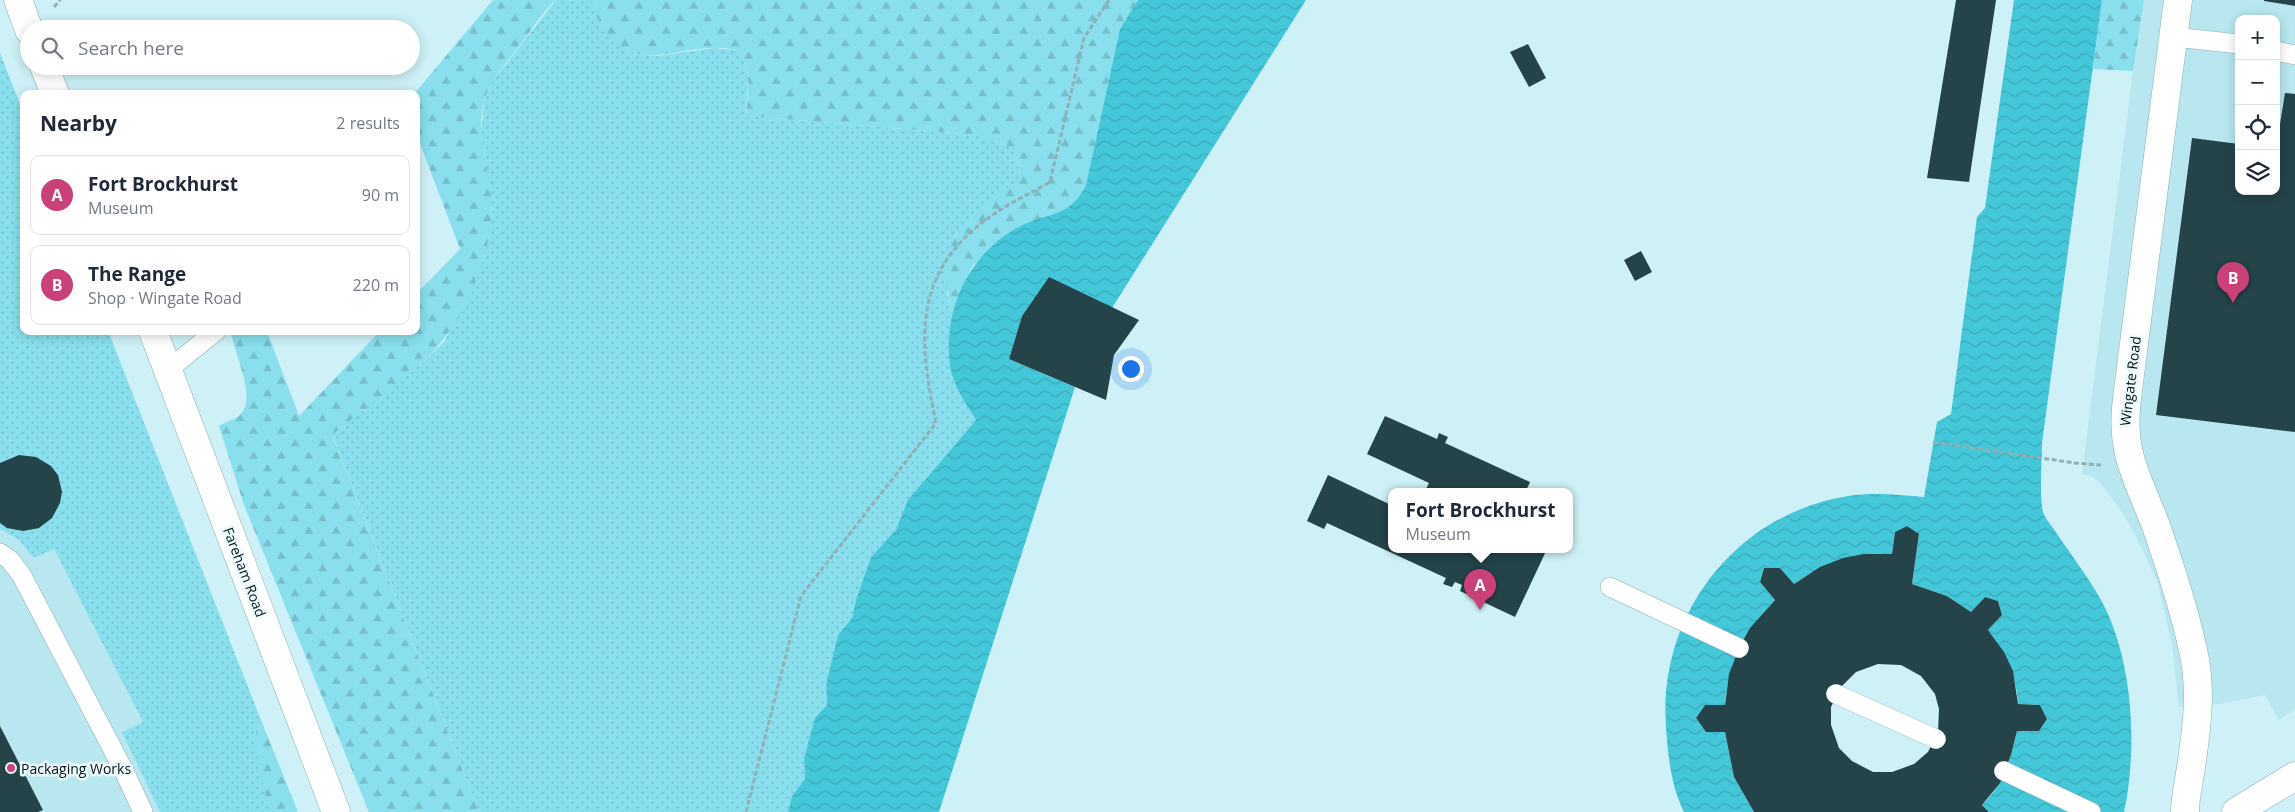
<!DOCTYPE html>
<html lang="en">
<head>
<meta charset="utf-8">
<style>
  :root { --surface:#fff; --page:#f2f2f3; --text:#1f2937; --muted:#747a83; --line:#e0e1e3; --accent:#ca417a }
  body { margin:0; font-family:"Open Sans",sans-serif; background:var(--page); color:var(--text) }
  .controls { position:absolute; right:15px; top:15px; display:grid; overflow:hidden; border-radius:10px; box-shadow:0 2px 12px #0003 }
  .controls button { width:45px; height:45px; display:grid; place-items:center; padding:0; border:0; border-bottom:1px solid var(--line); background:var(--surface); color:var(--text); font:25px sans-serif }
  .you { position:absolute; left:1130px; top:368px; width:18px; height:18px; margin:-12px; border:4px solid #fff; border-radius:50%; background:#1a73e8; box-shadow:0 0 0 8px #1a73e833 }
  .badge { display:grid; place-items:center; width:32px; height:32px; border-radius:50%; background:var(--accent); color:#fff; font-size:16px; font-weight:700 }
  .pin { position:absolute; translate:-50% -41px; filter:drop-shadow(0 1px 2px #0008) }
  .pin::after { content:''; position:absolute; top:26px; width:18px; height:15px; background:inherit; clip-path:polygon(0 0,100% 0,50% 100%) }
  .popup { position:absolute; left:1388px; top:488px; width:185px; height:65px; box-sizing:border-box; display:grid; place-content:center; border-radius:10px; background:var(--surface); filter:drop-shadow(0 1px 4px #0005); font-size:16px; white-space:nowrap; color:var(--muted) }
  .popup b { font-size:19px; color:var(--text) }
  .popup::after { content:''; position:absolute; left:50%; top:100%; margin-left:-10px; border:10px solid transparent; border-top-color:var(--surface) }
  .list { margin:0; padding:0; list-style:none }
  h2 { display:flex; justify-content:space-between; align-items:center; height:65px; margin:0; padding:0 20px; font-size:21px }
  h2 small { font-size:16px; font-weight:400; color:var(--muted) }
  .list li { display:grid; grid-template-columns:32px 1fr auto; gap:15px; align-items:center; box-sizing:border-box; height:80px; margin:0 10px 10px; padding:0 10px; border:1px solid var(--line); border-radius:10px }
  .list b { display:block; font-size:19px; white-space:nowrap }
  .list p { margin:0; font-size:16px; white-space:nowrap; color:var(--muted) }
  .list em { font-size:16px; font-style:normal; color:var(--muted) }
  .icon { flex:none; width:28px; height:28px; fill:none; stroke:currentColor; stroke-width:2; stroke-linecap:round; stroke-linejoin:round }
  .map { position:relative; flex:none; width:2295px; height:812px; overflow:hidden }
  .search { position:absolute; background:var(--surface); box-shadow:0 2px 12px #0003; left:20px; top:20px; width:400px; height:55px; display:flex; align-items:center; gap:12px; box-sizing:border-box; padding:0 18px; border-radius:28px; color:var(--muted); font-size:19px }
  .panel { position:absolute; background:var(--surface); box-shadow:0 2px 12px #0003; left:20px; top:90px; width:400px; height:245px; border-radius:10px }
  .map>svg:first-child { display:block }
  .built { fill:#b8e7ef; fill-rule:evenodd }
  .grass { fill:url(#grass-dots) }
  .forest { fill:url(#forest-firs) }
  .water { fill:url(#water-waves) }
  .building { fill:#244449; fill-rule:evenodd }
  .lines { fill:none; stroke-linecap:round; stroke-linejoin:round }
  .lane-casing { stroke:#8aadb3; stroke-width:20 }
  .street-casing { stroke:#8aadb3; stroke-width:29 }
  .primary-casing { stroke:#8aadb3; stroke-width:29 }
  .path { stroke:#92afb4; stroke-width:3; stroke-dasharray:5 2.5; stroke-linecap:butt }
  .lane { stroke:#fff; stroke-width:19 }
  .street { stroke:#fff; stroke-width:28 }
  .primary { stroke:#fff; stroke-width:28 }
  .poi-dot { fill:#ca417a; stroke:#ecfafc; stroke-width:2 }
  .labels { text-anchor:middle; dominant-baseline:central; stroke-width:5; stroke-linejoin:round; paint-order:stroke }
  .street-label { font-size:14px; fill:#081518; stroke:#ecfafc }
  .poi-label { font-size:14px; fill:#081518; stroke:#ecfafc; text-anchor:start }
</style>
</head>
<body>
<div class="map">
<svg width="2295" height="812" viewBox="0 0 2295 812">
  <defs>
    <pattern id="grass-dots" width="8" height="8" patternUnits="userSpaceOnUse" patternTransform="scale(1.25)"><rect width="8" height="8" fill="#89dfed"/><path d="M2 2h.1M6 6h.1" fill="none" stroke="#75beca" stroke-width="1.8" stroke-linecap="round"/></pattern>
    <pattern id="forest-firs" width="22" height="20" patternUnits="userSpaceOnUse" patternTransform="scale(1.25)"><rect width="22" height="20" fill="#89dfed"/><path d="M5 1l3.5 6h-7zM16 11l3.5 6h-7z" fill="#75beca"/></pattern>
    <pattern id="water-waves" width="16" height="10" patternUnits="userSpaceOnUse" patternTransform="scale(1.25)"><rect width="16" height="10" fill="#44c7d9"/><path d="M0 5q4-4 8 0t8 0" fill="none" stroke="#3aaaba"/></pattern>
  </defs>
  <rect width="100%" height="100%" fill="#cdf1f7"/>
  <path class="built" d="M 2144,0 L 2295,0 L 2295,709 L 2279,720 L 2265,695 L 2220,704 L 2179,707 L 2172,644 L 2157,581 L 2135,534 L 2118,506 L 2099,482 L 2091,476 L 2082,474 L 2133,71 ZM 2239,19 L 2276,19 L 2276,191 L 2239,191 Z
    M 0,529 L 18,539 L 34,558 L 54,548 L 143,722 L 123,732 L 160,812 L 0,812 Z"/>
  <path class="grass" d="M 556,0 L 591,0 L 635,54 L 657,56 L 714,48 L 737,50 C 754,71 746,91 746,116 L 976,135 C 1007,145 1018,142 1020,179 L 993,200 L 955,235 L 947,293 L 953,317 L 951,333 L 961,395 L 976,420 L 909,500 L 896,530 L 871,557 L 856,600 L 852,618 L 838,635 L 826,684 L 827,705 L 815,719 L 804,758 L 805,779 L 792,796 L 788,812 L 479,812 L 332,434 L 420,365 L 444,342 L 480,269 L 489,237 L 492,211 L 490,184 L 481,136 L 484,101 L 492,82 Z
    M 0,53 L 24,114 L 24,331 L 108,331 L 259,715 L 272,812 L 160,812 L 122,732 L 143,722 L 54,549 L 34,558 L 18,539 L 0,529 Z"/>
  <path class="forest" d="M 493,0 L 556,0 C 543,11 533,28 523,41 C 509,60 491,78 484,101 C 477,130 485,155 490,183 C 497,228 482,275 460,314 C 432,367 377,397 332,435 L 479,812 L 369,812 L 244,505 L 219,426 C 225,422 236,419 240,415 C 258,396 233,353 231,331 L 267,331 L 299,416 L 380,331 L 416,331 L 416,294 L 460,249 L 416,133 L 416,94 L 414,94 Z
    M 591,0 L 1138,0 L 1120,29 L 1086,185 L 1080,198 L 1072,206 L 973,265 L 959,295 L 953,317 C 947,294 941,256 956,235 C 970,216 1001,193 1020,178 C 1018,142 1007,145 976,135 L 746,116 C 748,91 753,70 737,50 C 730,49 722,47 714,48 C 675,48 638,71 606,35 C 598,26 597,10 591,0 Z
    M 2102,0 L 2144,0 L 2133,71 L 2093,69 Z
    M 259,715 L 298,812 L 270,812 C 261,778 250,750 259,715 Z"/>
  <path class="water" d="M 1138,0 L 1306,0 L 1112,308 L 1049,278 L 1022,316 L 1009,359 L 1075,387 L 939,812 L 788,812 L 792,796 L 805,779 L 804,758 L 815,718 L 827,705 L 826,684 L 838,635 L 852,618 L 856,600 L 871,557 L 896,530 L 908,500 L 976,420 C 966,404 953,385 950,366 C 943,311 967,257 1015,229 C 1044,212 1069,220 1086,185 L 1120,29 Z
    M 2014,0 L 2102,0 L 2042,443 C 2042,462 2039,495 2043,512 C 2045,519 2053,527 2057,534 C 2072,556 2088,577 2101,600 C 2133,658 2138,748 2124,812 L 1989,812 L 1982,805 C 2003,785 2011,758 2017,731 L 2039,731 L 2047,719 L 2040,705 L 2018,704 C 2016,674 2006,653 1988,630 L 2002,615 L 1998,601 L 1985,597 L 1971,612 L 1947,596 L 1912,584 L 1919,535 L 1907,526 L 1895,532 L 1892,554 C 1854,553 1825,562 1794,584 L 1780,568 L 1764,568 L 1760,582 L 1775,600 C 1744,633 1729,659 1725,705 L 1705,705 L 1696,718 L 1706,732 L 1725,732 L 1734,777 L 1754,812 L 1684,812 C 1671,786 1668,756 1666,727 C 1658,614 1736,514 1848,496 C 1874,492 1899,495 1924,497 L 1937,422 L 1951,414 L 1977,217 L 1985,208 Z"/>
  <path class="building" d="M 1956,0 L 1996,0 L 1969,182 L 1927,178 Z
    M 2264,0 L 2295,0 L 2295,6 L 2264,1 Z
    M 1528,44 L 1546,78 L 1529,87 L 1510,52 Z
    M 2285,93 L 2295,94 L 2295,432 L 2156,415 L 2192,138 L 2239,144 L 2239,191 L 2276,191 L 2276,149 Z
    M 1641,251 L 1652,272 L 1635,281 L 1624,260 Z
    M 1049,277 L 1139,320 L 1114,355 L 1106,400 L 1009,359 L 1022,316 Z
    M 1385,416 L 1437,439 L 1439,433 L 1448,437 L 1445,443 L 1530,482 L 1526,491 L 1519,488 L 1517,491 L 1425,491 L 1429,483 L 1367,454 Z
    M 19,455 L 36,457 L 51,466 L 58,475 L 62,492 L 60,503 L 52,518 L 39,528 L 23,531 L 7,528 L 0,523 L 0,463 Z
    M 1328,475 L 1391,505 L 1391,549 L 1547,549 L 1515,617 L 1460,591 L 1462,585 L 1455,582 L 1452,587 L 1443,584 L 1446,578 L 1327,523 L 1324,529 L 1307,521 Z
    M 1907,526 L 1919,534 L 1912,584 L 1947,596 L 1971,612 L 1985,597 L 1998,601 L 2002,615 L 1988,630 L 2004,652 L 2013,671 L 2018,704 L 2040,705 L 2047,719 L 2039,731 L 2017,731 L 2011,755 L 2000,783 L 1982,805 L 1989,812 L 1754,812 L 1734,777 L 1725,732 L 1706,732 L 1696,718 L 1705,705 L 1725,705 L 1729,674 L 1739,648 L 1750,628 L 1775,600 L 1760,582 L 1764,568 L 1780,568 L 1794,584 L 1820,567 L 1843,558 L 1864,554 L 1892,554 L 1895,532 ZM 1878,664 L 1901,665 L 1921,676 L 1935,694 L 1939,709 L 1938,732 L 1928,752 L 1914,764 L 1892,772 L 1873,772 L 1852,761 L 1839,748 L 1831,725 L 1831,707 L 1840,688 L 1856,672 Z
    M 0,726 L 43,810 L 38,812 L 0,812 Z"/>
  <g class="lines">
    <g class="lane-casing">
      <path id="lane" d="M 2174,37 L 2239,44
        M 2276,51 L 2295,55
        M 168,370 L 216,331
        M 0,553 L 10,560 L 22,576 L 124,771 L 143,812
        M 1610,587 L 1739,648
        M 1836,694 L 1936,739
        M 2004,771 L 2091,812"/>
    </g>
    <g class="street-casing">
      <path id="street" d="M 2178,0 L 2127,398 C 2120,453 2137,476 2156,526 C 2170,566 2184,608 2193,650 C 2202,689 2197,727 2191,767 C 2189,782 2185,797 2185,812
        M 2236,812 L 2295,776"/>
    </g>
    <g class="primary-casing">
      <path id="primary" d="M 18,0 L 29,30
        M 44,66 L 55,94
        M 153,331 L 336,812"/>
    </g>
    <path class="path" d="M 54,7 L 60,0
      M 1933,442 L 2075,463 L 2101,465
      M 746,812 L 801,596 L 936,423 C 918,337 912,270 994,214 C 1011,202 1032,193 1050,182 L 1084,38 L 1109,0"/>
    <use href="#lane" class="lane"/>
    <use href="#street" class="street"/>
    <use href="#primary" class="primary"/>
  </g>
  <circle class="poi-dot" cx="11" cy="768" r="5"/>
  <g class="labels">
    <g class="street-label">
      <text transform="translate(2130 381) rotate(-83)">Wingate Road</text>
      <text transform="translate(245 572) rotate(69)">Fareham Road</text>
    </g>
    <g class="poi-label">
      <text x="21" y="768">Packaging Works</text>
    </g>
  </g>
</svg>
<div class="controls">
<button>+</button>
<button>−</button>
<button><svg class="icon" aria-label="locate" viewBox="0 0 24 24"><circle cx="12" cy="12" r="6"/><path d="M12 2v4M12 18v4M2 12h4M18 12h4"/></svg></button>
<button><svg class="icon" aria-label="layers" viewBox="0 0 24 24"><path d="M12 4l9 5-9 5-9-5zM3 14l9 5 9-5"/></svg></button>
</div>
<div class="you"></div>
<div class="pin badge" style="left:1480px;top:610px">A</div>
<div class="popup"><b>Fort Brockhurst</b>Museum</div>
<div class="pin badge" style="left:2233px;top:303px">B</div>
<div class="search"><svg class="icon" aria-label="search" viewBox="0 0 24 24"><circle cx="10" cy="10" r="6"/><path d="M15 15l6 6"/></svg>Search here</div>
<section class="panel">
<h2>Nearby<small>2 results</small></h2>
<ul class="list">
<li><span class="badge">A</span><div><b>Fort Brockhurst</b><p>Museum</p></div><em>90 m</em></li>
<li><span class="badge">B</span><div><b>The Range</b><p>Shop · Wingate Road</p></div><em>220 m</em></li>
</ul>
</section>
</div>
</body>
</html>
